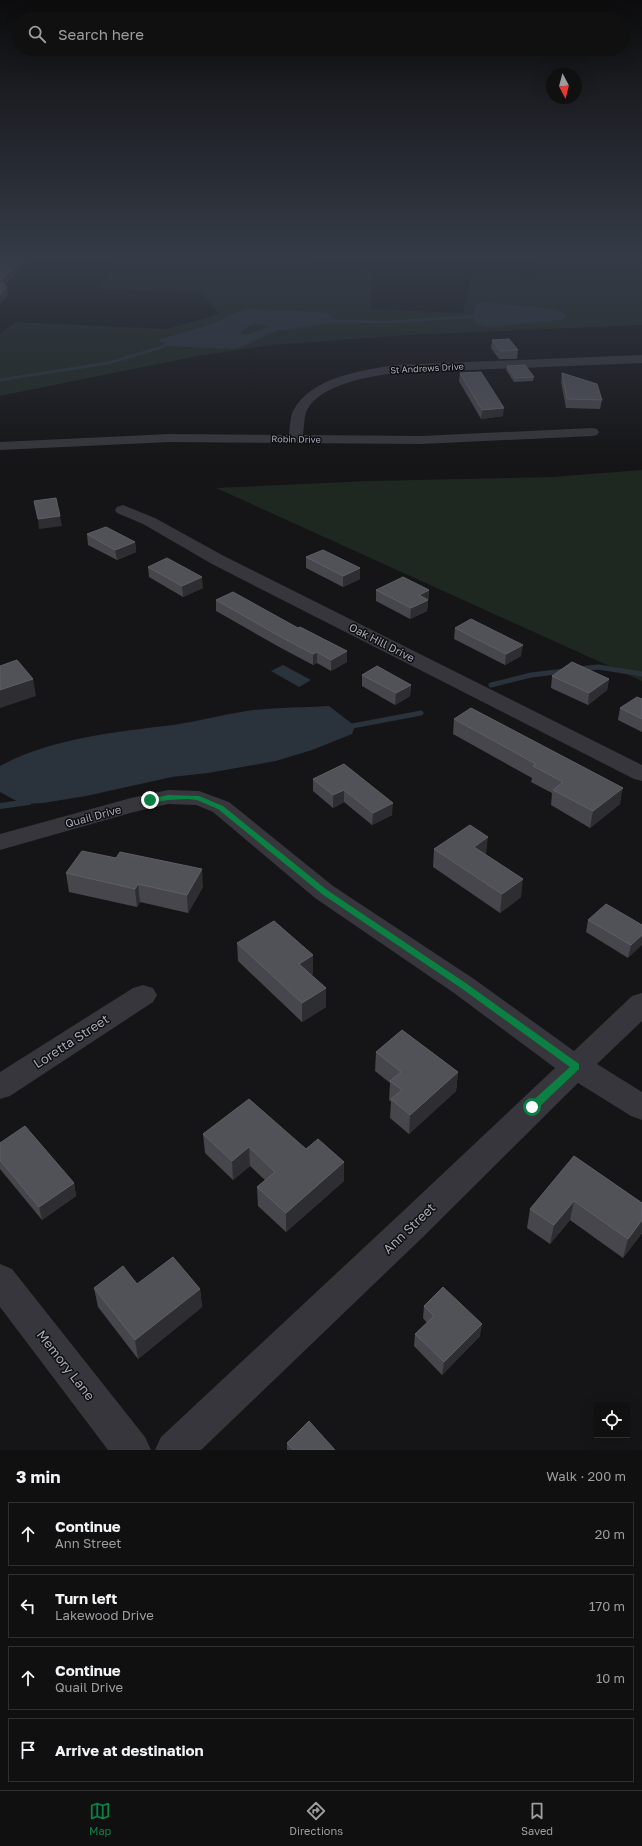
<!DOCTYPE html>
<html lang="en">
<head>
<meta charset="utf-8">
<style>
  :root { --surface:#101011; --page:#19191a; --text:#f1f3f6; --muted:#9c9d9f; --line:#303031; --accent:#0b8043 }
  body { margin:0; font-family:"Golos Text",sans-serif; background:var(--page); color:var(--text) }
  .controls { position:absolute; right:12px; bottom:12px; display:grid; overflow:hidden; border-radius:0px; box-shadow:0 4px 16px #0002 }
  .controls button { width:36px; height:36px; display:grid; place-items:center; padding:0; border:0; border-bottom:1px solid var(--line); background:var(--surface); color:var(--text); font:20px sans-serif }
  .compass { position:absolute; left:546px; top:68px; width:36px; height:36px; border-radius:50%; background:var(--surface); box-shadow:0 4px 16px #0002; rotate:173deg }
  .stop { position:absolute; width:12px; height:12px; margin:-9px; border:3px solid #0b8043; border-radius:50%; background:#fff }
  .stop.end { background:#0b8043; border-color:#fff; box-shadow:0 1px 4px #0008 }
  .list { margin:0; padding:0; list-style:none }
  h2 { display:flex; justify-content:space-between; align-items:center; height:52px; margin:0; padding:0 16px; font-size:17px }
  h2 small { font-size:13px; font-weight:400; color:var(--muted) }
  .list li { display:grid; grid-template-columns:26px 1fr auto; gap:12px; align-items:center; box-sizing:border-box; height:64px; margin:0 8px 8px; padding:0 8px; border:1px solid var(--line); border-radius:0px }
  .list b { display:block; font-size:15px; white-space:nowrap }
  .list p { margin:0; font-size:13px; white-space:nowrap; color:var(--muted) }
  .list em { font-size:13px; font-style:normal; color:var(--muted) }
  .icon { flex:none; width:22px; height:22px; fill:none; stroke:currentColor; stroke-width:2; stroke-linecap:round; stroke-linejoin:round }
  .map { position:relative; flex:none; width:642px; height:1450px; overflow:hidden }
  .search { position:absolute; background:var(--surface); box-shadow:0 4px 16px #0002; left:12px; right:12px; top:12px; height:44px; display:flex; align-items:center; gap:10px; box-sizing:border-box; padding:0 14px; border-radius:22px; color:var(--muted); font-size:15px }
  .sheet { height:340px; background:var(--surface) }
  nav { display:flex; justify-content:space-around; align-items:center; box-sizing:border-box; height:56px; border-top:1px solid var(--line); background:var(--surface); font-size:11px; color:var(--muted) }
  nav a { display:grid; justify-items:center; gap:2px }
  nav .on { color:var(--accent) }
  .map>svg:first-child { display:block }
  .green { fill:#1f2721 }
  .water { fill:#2a323c; fill-rule:evenodd }
  .lines { fill:none; stroke-linecap:round; stroke-linejoin:round }
  .stream-far2 { stroke:#2a323c; stroke-width:3 }
  .stream-far1 { stroke:#2a323c; stroke-width:5 }
  .stream { stroke:#2a323c; stroke-width:6 }
  .street { fill:#36363c; fill-rule:evenodd }
  .wall { fill:#46464c }
  .shaded-wall { fill:#2e2e32 }
  .building { fill:#515158; stroke:#5e5f67 }
  .route { fill:#0b8043 }
  .labels { text-anchor:middle; dominant-baseline:central; stroke-width:3; stroke-linejoin:round; paint-order:stroke }
  .far-street-label { font-size:9px; fill:#a6aab8; stroke:#101012 }
  .street-label { font-size:11px; fill:#a6aab8; stroke:#101012 }
  .near-street-label { font-size:13px; fill:#a6aab8; stroke:#101012 }
</style>
</head>
<body>
<div class="map">
<svg width="642" height="1450" viewBox="0 0 642 1450">
  <rect width="100%" height="100%" fill="#151517"/>
  <path class="green" d="M 117,258 L 224,258 L 373,266 L 370,309 L 463,313 L 474,271 L 537,278 L 538,258 L 642,260 L 642,325 L 410,335 L 271,345 L 197,356 L 0,396 L 0,334 L 16,322 L 166,329 L 220,314 L 200,293 L 100,288 Z
    M 642,470 L 642,681 L 216,488 L 368,481 L 552,477 Z"/>
  <path class="water" d="M 482,302 L 552,309 L 565,313 L 565,318 L 562,320 L 488,327 L 476,324 L 472,316 L 476,305 Z
    M 248,309 L 321,312 L 327,313 L 338,322 L 275,331 L 244,346 L 233,349 L 169,346 L 158,340 L 215,323 L 237,312 ZM 254,324 L 270,326 L 247,335 L 240,333 L 248,326 Z
    M 283,665 L 311,680 L 299,687 L 271,671 Z
    M 329,706 L 355,726 L 352,734 L 312,750 L 276,761 L 208,773 L 172,777 L 86,796 L 43,803 L 22,804 L 0,792 L 0,766 C 52,738 115,732 173,725 C 198,721 222,715 247,711 C 274,707 302,708 329,706 Z"/>
  <g class="lines">
    <path class="stream-far2" d="M 331,321 L 389,322 L 480,316
      M 0,380 L 108,363 L 159,348 L 174,341"/>
    <path class="stream-far1" d="M 579,669 L 598,667 L 642,674
      M 491,685 L 531,675 L 564,671
      M 347,727 L 421,713"/>
    <path class="stream" d="M 0,806 L 29,802"/>
    <path class="street" d="M 642,355 L 642,363 L 394,373 C 368,377 321,384 307,410 C 304,417 304,427 303,435 L 421,436 L 592,428 L 597,429 L 599,432 L 597,435 L 592,436 L 421,444 L 170,442 L 0,450 L 0,442 L 170,434 L 289,435 C 290,427 290,417 293,411 C 311,377 360,371 394,365 Z
      M 123,505 L 155,518 L 224,556 L 642,765 L 642,781 L 634,779 L 212,564 L 143,524 L 117,513 L 115,510 L 117,507 Z
      M 168,790 L 199,791 L 229,802 L 333,886 L 474,979 L 574,1051 L 632,996 L 642,993 L 642,1021 L 597,1064 L 642,1092 L 642,1120 L 631,1116 L 578,1083 L 424,1236 L 201,1450 L 155,1450 L 161,1437 L 400,1214 L 555,1068 L 454,993 L 315,898 L 213,812 L 196,805 L 168,804 L 134,812 L 0,850 L 0,834 L 131,798 Z
      M 143,985 L 153,988 L 157,995 L 153,1002 L 10,1096 L 0,1099 L 0,1072 L 133,988 Z
      M 0,1264 L 12,1269 L 145,1437 L 151,1450 L 108,1450 L 0,1307 Z"/>
  </g>
  <path class="wall" d="M 492,340 L 518,350 L 517,359 L 499,359 L 491,348 Z
    M 507,366 L 534,377 L 533,381 L 514,382 L 506,370 Z
    M 460,373 L 503,416 L 481,419 L 459,381 Z
    M 562,373 L 602,400 L 600,409 L 566,408 L 561,382 Z
    M 87,534 L 135,542 L 136,552 L 117,560 L 88,545 Z
    M 306,557 L 360,568 L 360,579 L 343,587 L 306,568 Z
    M 148,567 L 203,588 L 183,597 L 149,577 Z
    M 376,590 L 429,590 L 427,611 L 410,619 L 376,601 Z
    M 216,600 L 347,662 L 331,671 L 317,663 L 313,665 L 281,648 L 216,611 Z
    M 455,628 L 521,656 L 505,665 L 454,639 Z
    M 362,675 L 411,685 L 410,696 L 395,705 L 362,686 Z
    M 552,676 L 609,679 L 607,690 L 588,705 L 551,688 Z
    M 642,699 L 642,732 L 618,720 L 620,708 Z
    M 454,719 L 620,804 L 590,828 L 551,805 L 552,793 L 531,782 L 532,778 L 453,734 Z
    M 344,764 L 392,815 L 372,825 L 344,802 L 333,808 L 313,791 L 313,779 Z
    M 434,849 L 486,855 L 521,897 L 500,913 L 433,867 Z
    M 66,873 L 203,887 L 188,913 L 140,902 L 137,907 L 69,892 Z
    M 588,920 L 642,925 L 628,958 L 586,932 Z
    M 237,943 L 313,955 L 313,974 L 311,975 L 326,1007 L 302,1022 L 238,961 Z
    M 376,1052 L 458,1072 L 456,1091 L 409,1134 L 390,1118 L 391,1102 L 389,1100 L 390,1083 L 375,1071 Z
    M 203,1134 L 306,1149 L 344,1181 L 286,1232 L 258,1206 L 257,1187 L 265,1180 L 250,1166 L 233,1180 L 205,1153 Z
    M 0,1143 L 74,1183 L 76,1196 L 42,1220 L 0,1169 Z
    M 574,1156 L 642,1203 L 642,1233 L 623,1258 L 570,1220 L 550,1244 L 527,1228 L 530,1209 Z
    M 137,1284 L 200,1289 L 202,1307 L 138,1359 L 98,1307 L 94,1288 Z
    M 424,1306 L 480,1336 L 442,1375 L 414,1346 L 415,1334 L 427,1323 L 423,1318 Z
    M 287,1443 L 335,1450 L 287,1450 Z"/>
  <path class="shaded-wall" d="M 25,258 L 26,258 L 27,264 L 0,289 L 0,281 Z
    M 7,287 L 8,295 L 0,304 L 0,295 Z
    M 504,408 L 503,416 L 481,419 L 482,410 Z
    M 60,516 L 62,526 L 39,529 L 38,519 Z
    M 135,542 L 136,552 L 117,560 L 115,550 Z
    M 360,568 L 360,579 L 343,587 L 343,576 Z
    M 202,577 L 203,588 L 183,597 L 182,586 Z
    M 429,590 L 427,611 L 410,619 L 411,608 L 419,595 Z
    M 523,645 L 521,656 L 505,665 L 506,654 Z
    M 347,651 L 347,662 L 331,671 L 331,660 Z
    M 317,652 L 317,663 L 313,665 L 313,654 Z
    M 33,679 L 36,696 L 0,708 L 0,690 Z
    M 609,679 L 607,690 L 588,705 L 589,693 Z
    M 411,685 L 410,696 L 395,705 L 396,693 Z
    M 623,788 L 620,804 L 590,828 L 593,811 Z
    M 344,790 L 344,802 L 333,808 L 333,795 Z
    M 393,803 L 392,815 L 372,825 L 373,813 Z
    M 488,837 L 486,855 L 474,847 Z
    M 202,869 L 203,887 L 188,913 L 187,895 Z
    M 523,879 L 521,897 L 500,913 L 502,894 Z
    M 138,884 L 140,902 L 137,907 L 135,889 Z
    M 642,935 L 642,945 L 628,958 L 631,945 Z
    M 313,955 L 313,974 L 299,982 L 299,964 Z
    M 326,988 L 326,1007 L 302,1022 L 302,1003 Z
    M 458,1072 L 456,1091 L 409,1134 L 410,1115 Z
    M 249,1147 L 250,1166 L 233,1180 L 232,1161 Z
    M 344,1162 L 344,1181 L 286,1232 L 286,1213 Z
    M 74,1183 L 76,1196 L 42,1220 L 39,1207 Z
    M 574,1201 L 570,1220 L 550,1244 L 554,1225 Z
    M 642,1220 L 642,1233 L 623,1258 L 628,1239 Z
    M 200,1289 L 202,1307 L 138,1359 L 135,1340 Z
    M 482,1324 L 480,1336 L 442,1375 L 444,1362 Z"/>
  <path class="building" d="M 2,258 L 25,258 L 0,281 L 0,260 Z
    M 2,282 L 7,287 L 0,295 L 0,284 Z
    M 509,339 L 518,350 L 500,351 L 492,340 Z
    M 525,365 L 534,377 L 515,378 L 507,366 Z
    M 481,372 L 504,408 L 482,410 L 460,373 Z
    M 562,373 L 597,384 L 602,400 L 567,399 Z
    M 56,498 L 60,516 L 38,519 L 34,501 Z
    M 106,527 L 135,542 L 115,550 L 87,534 Z
    M 323,550 L 360,568 L 343,576 L 306,557 Z
    M 167,558 L 202,577 L 182,586 L 148,567 Z
    M 403,577 L 429,590 L 419,595 L 428,600 L 411,608 L 376,590 Z
    M 233,592 L 298,628 L 300,627 L 347,651 L 331,660 L 317,652 L 313,654 L 281,637 L 216,600 Z
    M 471,619 L 523,645 L 506,654 L 455,628 Z
    M 17,660 L 33,679 L 0,690 L 0,666 Z
    M 572,662 L 609,679 L 589,693 L 552,676 Z
    M 377,666 L 411,685 L 396,693 L 362,675 Z
    M 637,697 L 642,699 L 642,719 L 620,708 Z
    M 471,708 L 623,788 L 593,811 L 553,790 L 563,782 L 533,766 L 536,764 L 454,719 Z
    M 344,764 L 393,803 L 373,813 L 344,790 L 333,795 L 313,779 Z
    M 470,825 L 488,837 L 474,847 L 523,879 L 502,894 L 434,849 Z
    M 82,851 L 116,858 L 120,852 L 202,869 L 187,895 L 138,884 L 135,889 L 66,873 Z
    M 606,904 L 642,925 L 642,935 L 631,945 L 588,920 Z
    M 274,921 L 313,955 L 299,964 L 326,988 L 302,1003 L 237,943 Z
    M 402,1030 L 458,1072 L 410,1115 L 391,1099 L 402,1090 L 390,1081 L 401,1072 L 376,1052 Z
    M 249,1099 L 306,1149 L 318,1139 L 344,1162 L 286,1213 L 257,1187 L 275,1172 L 249,1147 L 232,1161 L 203,1134 Z
    M 25,1126 L 74,1183 L 39,1207 L 0,1160 L 0,1143 Z
    M 574,1156 L 642,1203 L 642,1220 L 628,1239 L 574,1201 L 554,1225 L 530,1209 Z
    M 173,1257 L 200,1289 L 135,1340 L 94,1288 L 123,1266 L 137,1284 Z
    M 443,1287 L 482,1324 L 444,1362 L 415,1334 L 434,1316 L 424,1306 Z
    M 309,1421 L 335,1450 L 293,1450 L 287,1443 Z"/>
  <linearGradient id="sky" x2="0" y2="1"><stop stop-color="#0c0c0d"/><stop offset="0.56" stop-color="#353b47"/><stop offset="1" stop-color="#353b47" stop-opacity="0"/></linearGradient>
  <rect width="642" height="461" fill="url(#sky)"/>
  <path class="route" d="M 168,795 L 199,796 L 223,806 L 327,890 L 467,984 L 579,1064 L 579,1069 L 536,1110 L 529,1110 L 529,1104 L 570,1067 L 461,988 L 322,894 L 218,809 L 197,800 L 187,799 L 168,800 L 150,803 L 146,800 Z"/>
  <g class="labels">
    <g class="far-street-label">
      <text transform="translate(427 368) rotate(-3)">St Andrews Drive</text>
      <text transform="translate(296 439) rotate(1)">Robin Drive</text>
    </g>
    <g class="street-label">
      <text transform="translate(382 642) rotate(27)">Oak Hill Drive</text>
      <text transform="translate(93 816) rotate(-15)">Quail Drive</text>
    </g>
    <g class="near-street-label">
      <text transform="translate(71 1041) rotate(-33)">Loretta Street</text>
      <text transform="translate(409 1228) rotate(-44)">Ann Street</text>
      <text transform="translate(66 1365) rotate(52)">Memory Lane</text>
    </g>
  </g>
</svg>
<div class="controls">
<button><svg class="icon" aria-label="locate" viewBox="0 0 24 24"><circle cx="12" cy="12" r="6"/><path d="M12 2v4M12 18v4M2 12h4M18 12h4"/></svg></button>
</div>
<svg class="compass" viewBox="-18 -18 36 36"><path d="M0-13l5 13h-10z" fill="#e53935"/><path d="M0 13l5-13h-10z" fill="#9c9d9f"/></svg>
<div class="stop" style="left:532px;top:1107px"></div>
<div class="stop end" style="left:150px;top:800px"></div>
<div class="search"><svg class="icon" aria-label="search" viewBox="0 0 24 24"><circle cx="10" cy="10" r="6"/><path d="M15 15l6 6"/></svg>Search here</div>
</div>
<section class="sheet">
<h2>3 min<small>Walk · 200 m</small></h2>
<ul class="list">
<li><svg class="icon" aria-label="ahead" viewBox="0 0 24 24"><path d="M12 20V5M6 11l6-6 6 6"/></svg><div><b>Continue</b><p>Ann Street</p></div><em>20 m</em></li>
<li><svg class="icon" aria-label="left" viewBox="0 0 24 24"><path d="M17 20v-9H6M10 6l-5 5 5 5"/></svg><div><b>Turn left</b><p>Lakewood Drive</p></div><em>170 m</em></li>
<li><svg class="icon" aria-label="ahead" viewBox="0 0 24 24"><path d="M12 20V5M6 11l6-6 6 6"/></svg><div><b>Continue</b><p>Quail Drive</p></div><em>10 m</em></li>
<li><svg class="icon" aria-label="arrive" viewBox="0 0 24 24"><path d="M6 21V4h12l-3 4 3 4H6"/></svg><div><b>Arrive at destination</b></div></li>
</ul>
</section>
<nav>
<a class="on"><svg class="icon" aria-label="map" viewBox="0 0 24 24"><path d="M3 6l6-2 6 2 6-2v14l-6 2-6-2-6 2zM9 4v14M15 6v14"/></svg>Map</a>
<a><svg class="icon" aria-label="directions" viewBox="0 0 24 24"><path d="M12 3l9 9-9 9-9-9zM9 14v-3h6M13 9l2 2-2 2"/></svg>Directions</a>
<a><svg class="icon" aria-label="saved" viewBox="0 0 24 24"><path d="M7 4h10v16l-5-4-5 4z"/></svg>Saved</a>
</nav>
</body>
</html>
